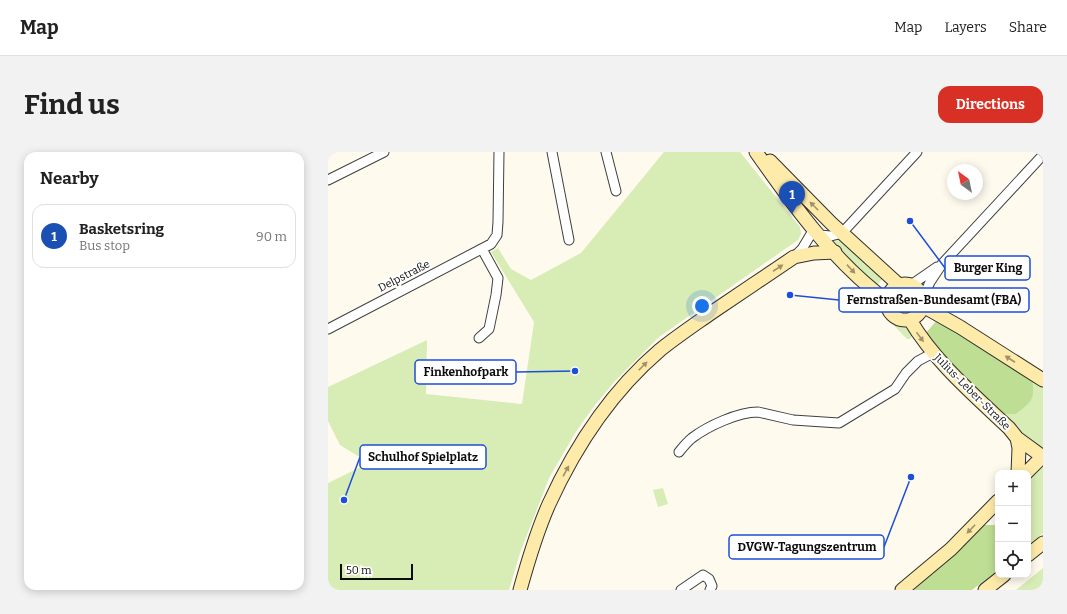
<!DOCTYPE html>
<html lang="en">
<head>
<meta charset="utf-8">
<style>
  :root { --surface:#fff; --page:#f2f2f2; --text:#222; --muted:#767676; --line:#e0e0e0; --accent:#d93025 }
  body { margin:0; font-family:Bitter,serif; background:var(--page); color:var(--text) }
  .controls { position:absolute; right:12px; bottom:12px; display:grid; overflow:hidden; border-radius:8px; box-shadow:0 2px 10px #0003 }
  .controls button { width:36px; height:36px; display:grid; place-items:center; padding:0; border:0; border-bottom:1px solid var(--line); background:var(--surface); color:var(--text); font:20px sans-serif }
  .compass { position:absolute; left:619px; top:12px; width:36px; height:36px; border-radius:50%; background:var(--surface); box-shadow:0 2px 10px #0003; rotate:327deg }
  .scale { position:absolute; left:12px; bottom:10px; width:73px; box-sizing:border-box; padding-left:4px; border:2px solid #0d0d0d; border-top:0; font-size:11px; line-height:14px; white-space:nowrap; color:#0d0d0d; -webkit-text-stroke:3px #fff; paint-order:stroke }
  .you { position:absolute; left:374px; top:154px; width:14px; height:14px; margin:-10px; border:3px solid #fff; border-radius:50%; background:#1a73e8; box-shadow:0 0 0 6px #1a73e833 }
  .badge { display:grid; place-items:center; width:26px; height:26px; border-radius:50%; background:var(--accent); color:#fff; font-size:13px; font-weight:700 }
  .pin { position:absolute; translate:-50% -33px; filter:drop-shadow(0 1px 2px #0008) }
  .pin::after { content:''; position:absolute; top:21px; width:14px; height:12px; background:inherit; clip-path:polygon(0 0,100% 0,50% 100%) }
  .list { margin:0; padding:0; list-style:none }
  h2 { display:flex; justify-content:space-between; align-items:center; height:52px; margin:0; padding:0 16px; font-size:17px }
  h2 small { font-size:13px; font-weight:400; color:var(--muted) }
  .list li { display:grid; grid-template-columns:26px 1fr auto; gap:12px; align-items:center; box-sizing:border-box; height:64px; margin:0 8px 8px; padding:0 8px; border:1px solid var(--line); border-radius:12px }
  .list b { display:block; font-size:15px; white-space:nowrap }
  .list p { margin:0; font-size:13px; white-space:nowrap; color:var(--muted) }
  .list em { font-size:13px; font-style:normal; color:var(--muted) }
  .icon { flex:none; width:22px; height:22px; fill:none; stroke:currentColor; stroke-width:2; stroke-linecap:round; stroke-linejoin:round }
  .map { position:relative; flex:none; width:715px; height:438px; overflow:hidden; border-radius:12px }
  header { display:flex; align-items:center; gap:24px; box-sizing:border-box; height:56px; padding:0 20px; background:var(--surface); border-bottom:1px solid var(--line) }
  header strong { font-size:19px }
  nav { display:flex; gap:22px; margin-inline-start:auto; font-size:14px }
  .intro { display:flex; align-items:center; justify-content:space-between; box-sizing:border-box; height:96px; padding:0 24px }
  h1 { margin:0; font-size:28px }
  .button { padding:10px 18px; border-radius:12px; background:var(--accent); color:#fff; font-size:14px; font-weight:700 }
  main { display:flex; gap:24px; padding:0 24px }
  aside { flex:1; background:var(--surface); border-radius:12px; box-shadow:0 2px 10px #0003 }
  .map>svg:first-child { display:block }
  .green { fill:#d8ecb5 }
  .forest { fill:#bede93 }
  .lines { fill:none; stroke-linecap:round; stroke-linejoin:round }
  .street-casing { stroke:#404040; stroke-width:11 }
  .secondary-casing { stroke:#2f2f2f; stroke-width:15 }
  .street { stroke:#fff; stroke-width:9 }
  .secondary { stroke:#ffeba9; stroke-width:13 }
  .oneway { fill:#9e926b }
  .labels { text-anchor:middle; dominant-baseline:central; stroke-width:4; stroke-linejoin:round; paint-order:stroke }
  .street-label { font-size:11px; fill:#0d0d0d; stroke:#fff }
  .leader { fill:none; stroke:#1d4ed8; stroke-width:1.5 }
  .callout-dot { fill:#1d4ed8; stroke:#fff; stroke-width:1.5 }
  .callout { fill:#fff; stroke:#1d4ed8; stroke-width:1.5 }
  .callout-label { font-size:12px; text-anchor:middle; font-weight:bold; fill:#0d0d0d }
</style>
</head>
<body>
<header>
<strong>Map</strong>
<nav><a>Map</a><a>Layers</a><a>Share</a></nav>
</header>
<div class="intro"><h1>Find us</h1><a class="button">Directions</a></div>
<main>
<aside>
<h2>Nearby<small></small></h2>
<ul class="list">
<li><span class="badge" style="background:#1a4fb4">1</span><div><b>Basketsring</b><p>Bus stop</p></div><em>90 m</em></li>
</ul>
</aside>
<div class="map">
<svg width="715" height="438" viewBox="0 0 715 438">
  <rect width="100%" height="100%" fill="#fffaee"/>
  <path class="green" d="M 336,0 L 412,0 L 472,75 L 473,82 L 470,88 L 331,185 L 287,229 L 267,253 L 249,278 L 221,326 L 192,401 L 181,438 L 0,438 L 0,331 L 41,311 L 12,293 L 0,269 L 0,235 L 99,188 L 98,242 L 194,252 L 206,170 L 163,100 L 170,96 L 183,117 L 203,128 L 253,101 Z
    M 513,88 L 557,124 L 546,136 L 537,128 L 504,89 Z
    M567 151a10 10 0 1 1 20 0a10 10 0 1 1-20 0Z
    M 546,144 C 554,151 555,160 562,168 C 569,174 578,173 586,182 L 582,187 L 579,187 L 543,150 L 543,148 Z
    M 704,226 L 715,233 L 715,296 L 712,297 L 671,262 L 688,262 Z
    M 715,313 L 715,381 L 700,394 L 700,328 Z
    M 335,336 L 340,352 L 330,355 L 325,338 Z
    M 715,416 L 715,438 L 688,438 Z"/>
  <path class="forest" d="M 610,167 L 704,226 C 707,247 705,249 688,262 L 671,262 L 596,183 Z
    M 655,373 L 670,373 L 670,418 L 644,438 L 586,438 L 645,384 Z"/>
  <g class="lines">
    <g class="street-casing">
      <path id="street" d="M 224,0 L 241,88
        M 278,0 L 288,39
        M 0,28 L 56,0
        M 491,83 L 503,84 L 514,81 L 589,0
        M 466,105 L 474,97 L 486,77
        M 583,133 L 609,115
        M 595,146 L 602,130 L 614,112 L 715,3
        M 0,177 L 163,92 L 169,83 L 170,70 L 171,0
        M 151,186 L 161,177 L 168,143 L 170,126 L 154,97
        M 351,300 C 355,295 359,290 364,286 C 380,274 410,260 430,260 L 465,268 L 511,271 L 567,237 L 578,221 L 590,209 L 605,201
        M 353,438 L 375,423 L 381,427 L 384,434 L 382,438"/>
    </g>
    <g class="secondary-casing">
      <path id="secondary" d="M 428,0 C 465,53 506,110 559,149
        M 442,9 L 503,71 L 571,133
        M559 150a18 18 0 1 1 36 0a18 18 0 1 1-36 0Z
        M 595,154 L 632,175 L 715,228
        M 582,168 C 607,210 646,243 681,276 L 689,286 L 715,305
        M 689,286 L 691,296 L 690,321
        M 698,321 L 715,304
        M 700,403 L 715,391
        M 192,438 C 200,409 209,379 221,352 C 247,295 284,239 332,198 C 348,185 366,173 383,161 C 411,142 438,124 466,105 L 486,101 L 507,100
        M 574,438 L 623,397 L 670,349
        M 657,438 L 676,423"/>
    </g>
    <use href="#street" class="street"/>
    <use href="#secondary" class="secondary"/>
  </g>
  <defs><path id="oneway-solid" d="M-6-.8H1V-3.2L6.5 0L1 3.2V.8H-6Z"/></defs>
  <g class="oneway">
    <use href="#oneway-solid" transform="translate(486 54) rotate(-135)"/>
    <use href="#oneway-solid" transform="translate(450 116) rotate(-33)"/>
    <use href="#oneway-solid" transform="translate(523 117) rotate(47)"/>
    <use href="#oneway-solid" transform="translate(592 185) rotate(54)"/>
    <use href="#oneway-solid" transform="translate(682 207) rotate(-147)"/>
    <use href="#oneway-solid" transform="translate(315 214) rotate(-45)"/>
    <use href="#oneway-solid" transform="translate(238 319) rotate(-61)"/>
    <use href="#oneway-solid" transform="translate(643 377) rotate(134)"/>
  </g>
  <g class="labels">
    <g class="street-label">
      <text transform="translate(76 124) rotate(-27)">Delpstraße</text>
      <text transform="translate(644 240) rotate(45)">Julius-Leber-Straße</text>
    </g>
  </g>
  <path class="leader" d="M582 69L617 116M462 143L511 148M247 219L188 220M16 348L32 305M583 325L556 395"/>
  <g class="callout-dot">
    <circle cx="582" cy="69" r="4"/>
    <circle cx="462" cy="143" r="4"/>
    <circle cx="247" cy="219" r="4"/>
    <circle cx="16" cy="348" r="4"/>
    <circle cx="583" cy="325" r="4"/>
  </g>
  <g class="callout">
    <rect x="617" y="104" width="85" height="24" rx="4"/>
    <rect x="511" y="136" width="190" height="24" rx="4"/>
    <rect x="87" y="208" width="101" height="24" rx="4"/>
    <rect x="32" y="293" width="126" height="24" rx="4"/>
    <rect x="401" y="383" width="155" height="24" rx="4"/>
  </g>
  <g class="callout-label">
    <text x="660" y="120">Burger King</text>
    <text x="606" y="152">Fernstraßen-Bundesamt (FBA)</text>
    <text x="138" y="224">Finkenhofpark</text>
    <text x="95" y="309">Schulhof Spielplatz</text>
    <text x="479" y="399">DVGW-Tagungszentrum</text>
  </g>
</svg>
<div class="controls">
<button>+</button>
<button>−</button>
<button><svg class="icon" aria-label="locate" viewBox="0 0 24 24"><circle cx="12" cy="12" r="6"/><path d="M12 2v4M12 18v4M2 12h4M18 12h4"/></svg></button>
</div>
<svg class="compass" viewBox="-18 -18 36 36"><path d="M0-13l5 13h-10z" fill="#e53935"/><path d="M0 13l5-13h-10z" fill="#767676"/></svg>
<div class="scale">50 m</div>
<div class="you"></div>
<div class="pin badge" style="left:464px;top:62px;background:#1a4fb4">1</div>
</div>
</main>
</body>
</html>
